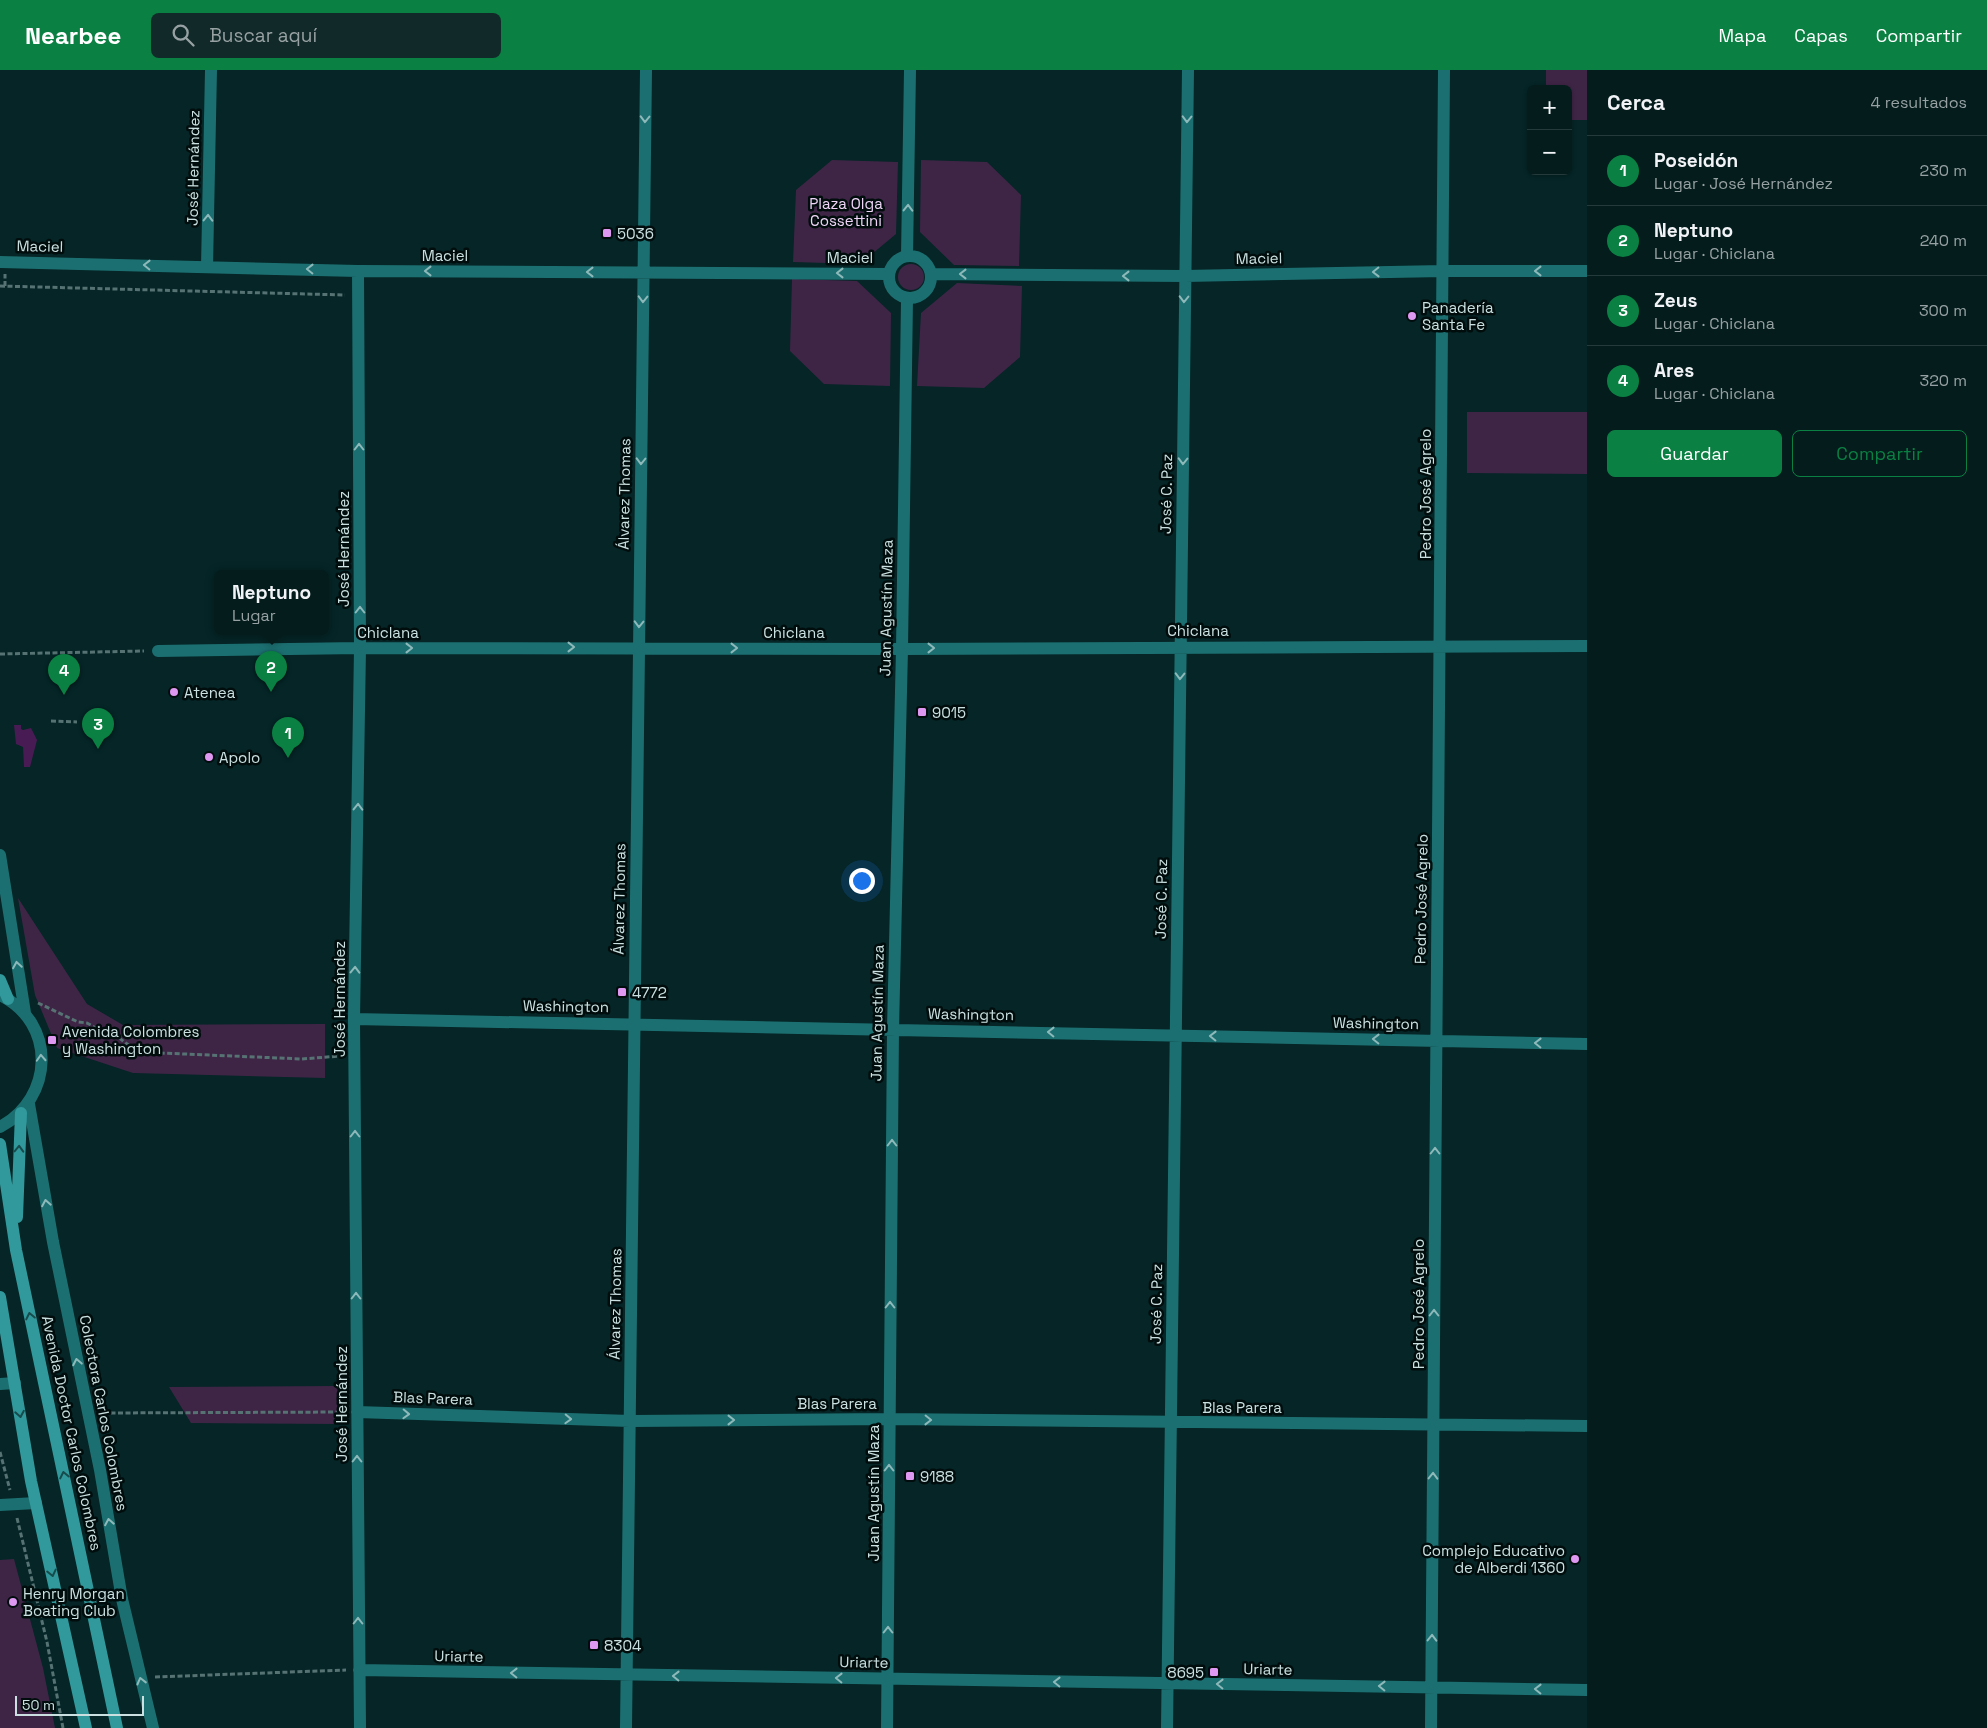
<!DOCTYPE html>
<html lang="es">
<head>
<meta charset="utf-8">
<style>
  :root { --surface:#041c1c; --page:#122929; --text:#f1f3f6; --muted:#97a1a3; --line:#253a3b; --accent:#0b8043 }
  body { margin:0; font-family:"Space Grotesk",sans-serif; background:var(--page); color:var(--text) }
  .controls { position:absolute; right:15px; top:15px; display:grid; overflow:hidden; border-radius:8px; box-shadow:0 1px 4px #0004 }
  .controls button { width:45px; height:45px; display:grid; place-items:center; padding:0; border:0; border-bottom:1px solid var(--line); background:var(--surface); color:var(--text); font:25px sans-serif }
  .scale { position:absolute; left:15px; bottom:12px; width:129px; box-sizing:border-box; padding-left:5px; border:2px solid #cbe1e1; border-top:0; font-size:14px; line-height:18px; white-space:nowrap; color:#cbe1e1; -webkit-text-stroke:4px #010d0d; paint-order:stroke }
  .you { position:absolute; left:861px; top:810px; width:18px; height:18px; margin:-12px; border:4px solid #fff; border-radius:50%; background:#1a73e8; box-shadow:0 0 0 8px #1a73e833 }
  .badge { display:grid; place-items:center; width:32px; height:32px; border-radius:50%; background:var(--accent); color:#fff; font-size:16px; font-weight:700 }
  .pin { position:absolute; translate:-50% -41px; filter:drop-shadow(0 1px 2px #0008) }
  .pin::after { content:''; position:absolute; top:26px; width:18px; height:15px; background:inherit; clip-path:polygon(0 0,100% 0,50% 100%) }
  .popup { position:absolute; left:214px; top:500px; width:115px; height:65px; box-sizing:border-box; display:grid; place-content:center; border-radius:8px; background:var(--surface); filter:drop-shadow(0 1px 4px #0005); font-size:16px; white-space:nowrap; color:var(--muted) }
  .popup b { font-size:19px; color:var(--text) }
  .popup::after { content:''; position:absolute; left:50%; top:100%; margin-left:-10px; border:10px solid transparent; border-top-color:var(--surface) }
  .list { margin:0; padding:0; list-style:none }
  h2 { display:flex; justify-content:space-between; align-items:center; height:65px; margin:0; padding:0 20px; font-size:21px }
  h2 small { font-size:16px; font-weight:400; color:var(--muted) }
  .list li { display:grid; grid-template-columns:32px 1fr auto; gap:15px; align-items:center; box-sizing:border-box; height:70px; padding:0 20px; border-top:1px solid var(--line) }
  .list b { display:block; font-size:19px; white-space:nowrap }
  .list p { margin:0; font-size:16px; white-space:nowrap; color:var(--muted) }
  .list em { font-size:16px; font-style:normal; color:var(--muted) }
  .actions { display:flex; gap:10px; padding:15px 20px }
  .actions a { flex:1; padding:11px 0; border:1px solid var(--accent); border-radius:8px; text-align:center; font-size:18px; color:var(--accent) }
  .actions .main { background:var(--accent); color:#fff }
  .icon { flex:none; width:28px; height:28px; fill:none; stroke:currentColor; stroke-width:2; stroke-linecap:round; stroke-linejoin:round }
  .map { position:relative; flex:none; width:1587px; height:1658px; overflow:hidden }
  header { display:flex; align-items:center; gap:30px; box-sizing:border-box; height:70px; padding:0 25px; background:var(--accent); color:#fff }
  header strong { font-size:24px }
  nav { display:flex; gap:28px; margin-inline-start:auto; font-size:18px }
  .search { width:350px; height:45px; background:var(--page); display:flex; align-items:center; gap:12px; box-sizing:border-box; padding:0 18px; border-radius:8px; color:var(--muted); font-size:19px }
  main { display:flex }
  aside { flex:1; background:var(--surface) }
  .map>svg:first-child { display:block }
  .green { fill:#3e2546 }
  .water { fill:#491b55 }
  .lines { fill:none; stroke-linecap:round; stroke-linejoin:round }
  .path { stroke:#567273; stroke-width:3; stroke-dasharray:5 2.5; stroke-linecap:butt }
  .street { stroke:#1c6f71; stroke-width:12 }
  .secondary { stroke:#31989b; stroke-width:12 }
  .oneway { stroke:#8eb9ba }
  .oneway2 { stroke:#174c4d }
  .poi-dot { fill:#de98f2; stroke:#010d0d; stroke-width:2 }
  .labels { text-anchor:middle; dominant-baseline:central; stroke-width:5; stroke-linejoin:round; paint-order:stroke }
  .street-label { font-size:15px; fill:#cbe1e1; stroke:#010d0d }
  .park-label { font-size:15px; fill:#f0d5f8; stroke:#010d0d }
  .poi-label { font-size:15px; fill:#cbe1e1; stroke:#010d0d; text-anchor:start }
</style>
</head>
<body>
<header>
<strong>Nearbee</strong>
<div class="search"><svg class="icon" aria-label="search" viewBox="0 0 24 24"><circle cx="10" cy="10" r="6"/><path d="M15 15l6 6"/></svg>Buscar aquí</div>
<nav><a>Mapa</a><a>Capas</a><a>Compartir</a></nav>
</header>
<main>
<div class="map">
<svg width="1587" height="1658" viewBox="0 0 1587 1658">
  <rect width="100%" height="100%" fill="#052526"/>
  <path class="green" d="M 1546,0 L 1587,0 L 1587,50 L 1568,50 L 1568,19 L 1546,19 Z
    M 832,90 L 898,92 L 896,164 L 860,194 L 793,192 L 796,120 Z
    M 921,90 L 987,92 L 1021,125 L 1019,196 L 954,195 L 920,162 Z
    M898 207a13 13 0 1 1 26 0a13 13 0 1 1-26 0Z
    M 792,209 L 857,211 L 891,243 L 890,316 L 824,314 L 790,281 Z
    M 957,213 L 1022,216 L 1020,287 L 984,318 L 917,316 L 921,243 Z
    M 1467,342 L 1587,342 L 1587,404 L 1467,403 Z
    M 18,828 L 87,934 L 123,955 L 325,954 L 325,1008 L 133,1003 L 57,978 L 35,925 Z
    M 337,1316 L 338,1354 L 191,1353 L 169,1317 Z
    M 14,1489 L 43,1598 L 55,1658 L 0,1658 L 0,1490 Z"/>
  <path class="water" d="M 14,655 L 21,655 L 21,659 L 23,660 L 31,658 L 37,670 L 30,697 L 24,697 L 23,677 L 16,674 Z"/>
  <g class="lines">
    <path class="path" d="M 0,216 L 345,225
      M 5,216 L 5,204
      M 0,584 L 144,581
      M 51,651 L 77,652
      M 38,933 L 78,952 L 87,953 L 103,962 L 111,962 L 138,982 L 302,989 L 340,986
      M 103,1343 L 344,1342
      M 0,1382 L 10,1420
      M 17,1448 L 47,1572 L 63,1658
      M 155,1607 L 346,1600"/>
    <path class="street" d="M889 207a21 21 0 1 1 42 0a21 21 0 1 1-42 0Z
      M 907,186 L 910,0
      M 0,192 L 358,201 L 889,204
      M 207,197 L 211,0
      M 358,201 L 360,578 L 354,949 L 360,1658
      M 931,204 L 1185,206 L 1443,201 L 1587,201
      M 158,581 L 360,578 L 902,579 L 1587,576
      M 0,785 L 25,943
      M 0,925 C 57,953 54,1028 0,1057
      M 354,949 L 1587,974
      M 29,1034 L 53,1172 L 100,1400 L 122,1529 L 153,1658
      M 0,1314 L 15,1313
      M 357,1342 L 630,1351 L 889,1349 L 1587,1356
      M 0,1435 L 36,1433
      M 359,1600 L 1587,1620
      M 626,1658 L 646,0
      M 887,1658 L 893,959 L 902,579 L 907,229
      M 1167,1658 L 1188,0
      M 1431,1658 L 1444,0"/>
    <path class="secondary" d="M 0,910 L 8,929
      M 0,1074 L 16,1180 L 117,1658
      M 17,1147 L 21,1043
      M 0,1227 L 31,1411 L 86,1658"/>
  </g>
  <defs><path id="oneway-chevron" d="M-2-3.5L2.5 0L-2 3.5" fill="none" stroke-width="1.6" stroke-linecap="round" stroke-linejoin="round" transform="scale(1.25)"/></defs>
  <g class="oneway">
    <use href="#oneway-chevron" transform="translate(645 49) rotate(91)"/>
    <use href="#oneway-chevron" transform="translate(1187 49) rotate(91)"/>
    <use href="#oneway-chevron" transform="translate(908 138) rotate(-89)"/>
    <use href="#oneway-chevron" transform="translate(208 148) rotate(-89)"/>
    <use href="#oneway-chevron" transform="translate(147 195) rotate(-179)"/>
    <use href="#oneway-chevron" transform="translate(310 199) rotate(-179)"/>
    <use href="#oneway-chevron" transform="translate(428 201) rotate(-180)"/>
    <use href="#oneway-chevron" transform="translate(1538 201) rotate(-180)"/>
    <use href="#oneway-chevron" transform="translate(590 202) rotate(-180)"/>
    <use href="#oneway-chevron" transform="translate(1376 202) rotate(179)"/>
    <use href="#oneway-chevron" transform="translate(840 203) rotate(-180)"/>
    <use href="#oneway-chevron" transform="translate(963 204) rotate(-180)"/>
    <use href="#oneway-chevron" transform="translate(1126 206) rotate(-180)"/>
    <use href="#oneway-chevron" transform="translate(643 229) rotate(91)"/>
    <use href="#oneway-chevron" transform="translate(1184 229) rotate(91)"/>
    <use href="#oneway-chevron" transform="translate(359 377) rotate(-90)"/>
    <use href="#oneway-chevron" transform="translate(641 391) rotate(91)"/>
    <use href="#oneway-chevron" transform="translate(1183 391) rotate(91)"/>
    <use href="#oneway-chevron" transform="translate(360 540) rotate(-90)"/>
    <use href="#oneway-chevron" transform="translate(639 554) rotate(91)"/>
    <use href="#oneway-chevron" transform="translate(571 577)"/>
    <use href="#oneway-chevron" transform="translate(409 578)"/>
    <use href="#oneway-chevron" transform="translate(734 578)"/>
    <use href="#oneway-chevron" transform="translate(931 578)"/>
    <use href="#oneway-chevron" transform="translate(1180 606) rotate(91)"/>
    <use href="#oneway-chevron" transform="translate(358 737) rotate(-89)"/>
    <use href="#oneway-chevron" transform="translate(17 895) rotate(-99)"/>
    <use href="#oneway-chevron" transform="translate(355 900) rotate(-89)"/>
    <use href="#oneway-chevron" transform="translate(1051 962) rotate(-179)"/>
    <use href="#oneway-chevron" transform="translate(1213 966) rotate(-179)"/>
    <use href="#oneway-chevron" transform="translate(1376 969) rotate(-179)"/>
    <use href="#oneway-chevron" transform="translate(1538 973) rotate(-179)"/>
    <use href="#oneway-chevron" transform="translate(41 988) rotate(-93)"/>
    <use href="#oneway-chevron" transform="translate(355 1064) rotate(-90)"/>
    <use href="#oneway-chevron" transform="translate(892 1073) rotate(-90)"/>
    <use href="#oneway-chevron" transform="translate(1435 1081) rotate(-90)"/>
    <use href="#oneway-chevron" transform="translate(46 1133) rotate(-100)"/>
    <use href="#oneway-chevron" transform="translate(356 1226) rotate(-90)"/>
    <use href="#oneway-chevron" transform="translate(890 1235) rotate(-90)"/>
    <use href="#oneway-chevron" transform="translate(1434 1243) rotate(-90)"/>
    <use href="#oneway-chevron" transform="translate(77 1292) rotate(-101)"/>
    <use href="#oneway-chevron" transform="translate(406 1344) rotate(2)"/>
    <use href="#oneway-chevron" transform="translate(568 1349) rotate(2)"/>
    <use href="#oneway-chevron" transform="translate(731 1350)"/>
    <use href="#oneway-chevron" transform="translate(928 1350) rotate(1)"/>
    <use href="#oneway-chevron" transform="translate(357 1389) rotate(-90)"/>
    <use href="#oneway-chevron" transform="translate(889 1398) rotate(-90)"/>
    <use href="#oneway-chevron" transform="translate(1433 1406) rotate(-89)"/>
    <use href="#oneway-chevron" transform="translate(109 1452) rotate(-100)"/>
    <use href="#oneway-chevron" transform="translate(358 1551) rotate(-90)"/>
    <use href="#oneway-chevron" transform="translate(888 1560) rotate(-90)"/>
    <use href="#oneway-chevron" transform="translate(1432 1568) rotate(-89)"/>
    <use href="#oneway-chevron" transform="translate(514 1603) rotate(-179)"/>
    <use href="#oneway-chevron" transform="translate(676 1606) rotate(-179)"/>
    <use href="#oneway-chevron" transform="translate(839 1608) rotate(-179)"/>
    <use href="#oneway-chevron" transform="translate(141 1611) rotate(-104)"/>
    <use href="#oneway-chevron" transform="translate(1057 1612) rotate(-179)"/>
    <use href="#oneway-chevron" transform="translate(1220 1614) rotate(-179)"/>
    <use href="#oneway-chevron" transform="translate(1382 1616) rotate(-179)"/>
    <use href="#oneway-chevron" transform="translate(1538 1619) rotate(-179)"/>
  </g>
  <g class="oneway2">
    <use href="#oneway-chevron" transform="translate(19 1079) rotate(-88)"/>
    <use href="#oneway-chevron" transform="translate(30 1246) rotate(-102)"/>
    <use href="#oneway-chevron" transform="translate(20 1344) rotate(80)"/>
    <use href="#oneway-chevron" transform="translate(64 1405) rotate(-102)"/>
    <use href="#oneway-chevron" transform="translate(52 1503) rotate(77)"/>
  </g>
  <g class="poi-dot">
    <rect x="602" y="158" width="10" height="10" rx="2.5"/>
    <circle cx="1412" cy="246" r="5"/>
    <circle cx="174" cy="622" r="5"/>
    <rect x="917" y="637" width="10" height="10" rx="2.5"/>
    <circle cx="209" cy="687" r="5"/>
    <rect x="617" y="917" width="10" height="10" rx="2.5"/>
    <rect x="47" y="965" width="10" height="10" rx="2.5"/>
    <rect x="905" y="1401" width="10" height="10" rx="2.5"/>
    <circle cx="1575" cy="1489" r="5"/>
    <circle cx="13" cy="1532" r="5"/>
    <rect x="589" y="1570" width="10" height="10" rx="2.5"/>
    <rect x="1209" y="1597" width="10" height="10" rx="2.5"/>
  </g>
  <g class="labels">
    <g class="street-label">
      <text transform="translate(193 98) rotate(-89)">José Hernández</text>
      <text transform="translate(40 176) rotate(1)">Maciel</text>
      <text x="445" y="185">Maciel</text>
      <text x="850" y="187">Maciel</text>
      <text transform="translate(1259 188) rotate(-1)">Maciel</text>
      <text transform="translate(624 424) rotate(-89)">Álvarez Thomas</text>
      <text transform="translate(1166 424) rotate(-89)">José C. Paz</text>
      <text transform="translate(1425 424) rotate(-90)">Pedro José Agrelo</text>
      <text transform="translate(343 479) rotate(-90)">José Hernández</text>
      <text transform="translate(886 538) rotate(-89)">Juan Agustín Maza</text>
      <text x="1198" y="560">Chiclana</text>
      <text x="388" y="562">Chiclana</text>
      <text x="794" y="562">Chiclana</text>
      <text transform="translate(619 829) rotate(-89)">Álvarez Thomas</text>
      <text transform="translate(1161 829) rotate(-89)">José C. Paz</text>
      <text transform="translate(1421 829) rotate(-89)">Pedro José Agrelo</text>
      <text transform="translate(339 929) rotate(-90)">José Hernández</text>
      <text transform="translate(566 936) rotate(1)">Washington</text>
      <text transform="translate(877 943) rotate(-89)">Juan Agustín Maza</text>
      <text transform="translate(971 944) rotate(1)">Washington</text>
      <text transform="translate(1376 953) rotate(1)">Washington</text>
      <text transform="translate(615 1234) rotate(-89)">Álvarez Thomas</text>
      <text transform="translate(1156 1234) rotate(-89)">José C. Paz</text>
      <text transform="translate(1418 1234) rotate(-90)">Pedro José Agrelo</text>
      <text transform="translate(433 1328) rotate(2)">Blas Parera</text>
      <text x="837" y="1333">Blas Parera</text>
      <text transform="translate(341 1334) rotate(-90)">José Hernández</text>
      <text x="1242" y="1337">Blas Parera</text>
      <text transform="translate(104 1343) rotate(79)">Colectora Carlos Colombres</text>
      <text transform="translate(72 1363) rotate(78)">Avenida Doctor Carlos Colombres</text>
      <text transform="translate(873 1423) rotate(-90)">Juan Agustín Maza</text>
      <text transform="translate(459 1586) rotate(1)">Uriarte</text>
      <text transform="translate(864 1592) rotate(1)">Uriarte</text>
      <text transform="translate(1268 1599) rotate(1)">Uriarte</text>
    </g>
    <g class="park-label">
      <text x="846" y="133">Plaza Olga<tspan x="846" dy="17">Cossettini</tspan></text>
    </g>
    <g class="poi-label">
      <text x="617" y="163">5036</text>
      <text x="1422" y="237">Panadería<tspan x="1422" dy="17">Santa Fe</tspan></text>
      <text x="184" y="622">Atenea</text>
      <text x="932" y="642">9015</text>
      <text x="219" y="687">Apolo</text>
      <text x="632" y="922">4772</text>
      <text x="62" y="961">Avenida Colombres<tspan x="62" dy="17">y Washington</tspan></text>
      <text x="920" y="1406">9188</text>
      <text x="1565" y="1480" text-anchor="end">Complejo Educativo<tspan x="1565" dy="17">de Alberdi 1360</tspan></text>
      <text x="23" y="1523">Henry Morgan<tspan x="23" dy="17">Boating Club</tspan></text>
      <text x="604" y="1575">8304</text>
      <text x="1204" y="1602" text-anchor="end">8695</text>
    </g>
  </g>
</svg>
<div class="controls">
<button>+</button>
<button>−</button>
</div>
<div class="scale">50 m</div>
<div class="you"></div>
<div class="pin badge" style="left:288px;top:688px">1</div>
<div class="pin badge" style="left:271px;top:622px">2</div>
<div class="popup"><b>Neptuno</b>Lugar</div>
<div class="pin badge" style="left:98px;top:679px">3</div>
<div class="pin badge" style="left:64px;top:625px">4</div>
</div>
<aside>
<h2>Cerca<small>4 resultados</small></h2>
<ul class="list">
<li><span class="badge">1</span><div><b>Poseidón</b><p>Lugar · José Hernández</p></div><em>230 m</em></li>
<li><span class="badge">2</span><div><b>Neptuno</b><p>Lugar · Chiclana</p></div><em>240 m</em></li>
<li><span class="badge">3</span><div><b>Zeus</b><p>Lugar · Chiclana</p></div><em>300 m</em></li>
<li><span class="badge">4</span><div><b>Ares</b><p>Lugar · Chiclana</p></div><em>320 m</em></li>
</ul>
<div class="actions"><a class="main">Guardar</a><a>Compartir</a></div>
</aside>
</main>
</body>
</html>
